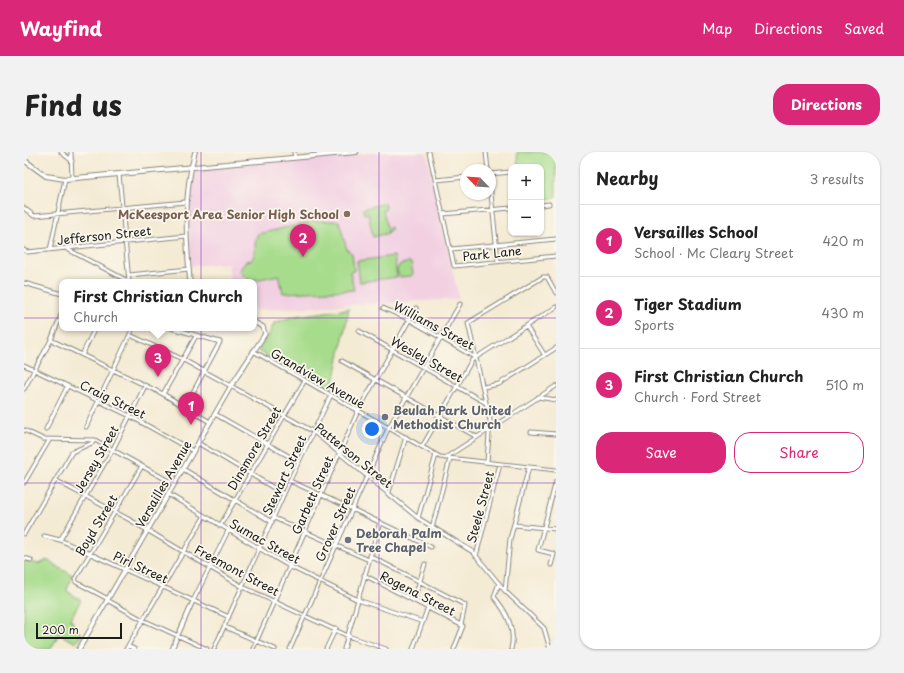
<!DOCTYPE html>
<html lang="en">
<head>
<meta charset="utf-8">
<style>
  :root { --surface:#fff; --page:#f2f2f2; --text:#222; --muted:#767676; --line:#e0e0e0; --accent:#db2777 }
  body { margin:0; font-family:"Playpen Sans",sans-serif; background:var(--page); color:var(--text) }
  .controls { position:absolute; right:12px; top:12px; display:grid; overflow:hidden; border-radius:8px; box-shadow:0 1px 3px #0004 }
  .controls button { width:36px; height:36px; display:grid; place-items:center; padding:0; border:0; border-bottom:1px solid var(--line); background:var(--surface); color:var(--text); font:20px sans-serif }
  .compass { position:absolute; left:436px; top:12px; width:36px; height:36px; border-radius:50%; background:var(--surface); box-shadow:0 1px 3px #0004; rotate:295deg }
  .scale { position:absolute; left:12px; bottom:10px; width:86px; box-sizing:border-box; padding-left:4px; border:2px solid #1c1c1c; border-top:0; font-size:11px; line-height:14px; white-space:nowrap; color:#1c1c1c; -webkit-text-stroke:3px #fbf7ec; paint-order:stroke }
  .you { position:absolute; left:348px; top:277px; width:14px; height:14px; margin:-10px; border:3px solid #fff; border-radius:50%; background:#1a73e8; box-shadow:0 0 0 6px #1a73e833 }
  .badge { display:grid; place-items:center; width:26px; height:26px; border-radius:50%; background:var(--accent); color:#fff; font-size:13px; font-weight:700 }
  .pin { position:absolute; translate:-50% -33px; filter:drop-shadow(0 1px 2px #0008) }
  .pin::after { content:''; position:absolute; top:21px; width:14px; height:12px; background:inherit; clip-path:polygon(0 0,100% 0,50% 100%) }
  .popup { position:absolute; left:35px; top:127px; width:198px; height:52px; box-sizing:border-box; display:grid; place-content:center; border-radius:8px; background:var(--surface); filter:drop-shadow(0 1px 3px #0005); font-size:13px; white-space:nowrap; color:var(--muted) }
  .popup b { font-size:15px; color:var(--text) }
  .popup::after { content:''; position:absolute; left:50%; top:100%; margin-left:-8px; border:8px solid transparent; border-top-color:var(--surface) }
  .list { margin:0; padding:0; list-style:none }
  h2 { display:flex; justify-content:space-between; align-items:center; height:52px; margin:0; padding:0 16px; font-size:17px }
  h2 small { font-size:13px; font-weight:400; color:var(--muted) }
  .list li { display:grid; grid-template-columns:26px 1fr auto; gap:12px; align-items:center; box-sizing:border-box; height:72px; padding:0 16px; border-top:1px solid var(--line) }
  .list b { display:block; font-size:15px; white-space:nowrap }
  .list p { margin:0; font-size:13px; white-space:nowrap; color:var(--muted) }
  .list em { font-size:13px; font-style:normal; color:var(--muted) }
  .actions { display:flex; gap:8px; padding:12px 16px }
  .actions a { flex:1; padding:9px 0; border:1px solid var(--accent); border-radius:16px; text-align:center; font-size:14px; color:var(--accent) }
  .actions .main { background:var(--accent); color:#fff }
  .map { position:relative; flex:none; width:532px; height:497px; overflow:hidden; border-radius:16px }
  header { display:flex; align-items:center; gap:24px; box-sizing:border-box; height:56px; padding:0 20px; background:var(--accent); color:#fff }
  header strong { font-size:19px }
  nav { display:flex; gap:22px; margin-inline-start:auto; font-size:14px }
  .intro { display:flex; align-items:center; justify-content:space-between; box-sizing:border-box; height:96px; padding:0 24px }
  h1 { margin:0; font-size:28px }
  .button { padding:10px 18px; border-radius:16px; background:var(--accent); color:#fff; font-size:14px; font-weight:700 }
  main { display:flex; gap:24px; padding:0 24px }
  aside { flex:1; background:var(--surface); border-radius:16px; box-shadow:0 1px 3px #0004 }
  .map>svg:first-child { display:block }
  .built { fill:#f2d0e2 }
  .green { fill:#a7dc8c; stroke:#627c54 }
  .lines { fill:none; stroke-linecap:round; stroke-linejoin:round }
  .minor-casing { stroke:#888478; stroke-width:5 }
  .tertiary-casing { stroke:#888478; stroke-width:5.5 }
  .secondary-casing { stroke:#888478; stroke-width:6 }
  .minor { stroke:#fff; stroke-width:3 }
  .tertiary { stroke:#fff; stroke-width:3.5 }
  .secondary { stroke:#fff; stroke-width:4 }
  .grid { fill:none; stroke:#7b2cbf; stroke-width:1; stroke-opacity:0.55 }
  .education-dot { fill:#8d6e63; stroke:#fbf7ec; stroke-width:1.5 }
  .worship-dot { fill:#6b7280; stroke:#fbf7ec; stroke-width:1.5 }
  .labels { text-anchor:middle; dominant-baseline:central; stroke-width:3.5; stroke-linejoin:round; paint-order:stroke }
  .education-label { font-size:12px; font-weight:bold; fill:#785e54; stroke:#fbf7ec; text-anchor:end }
  .street-label { font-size:12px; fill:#1c1c1c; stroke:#fbf7ec }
  .worship-label { font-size:12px; font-weight:bold; fill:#5b616d; stroke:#fbf7ec; text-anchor:start }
</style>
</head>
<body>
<header>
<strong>Wayfind</strong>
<nav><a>Map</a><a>Directions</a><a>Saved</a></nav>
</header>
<div class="intro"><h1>Find us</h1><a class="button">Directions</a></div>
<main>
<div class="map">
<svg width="532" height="497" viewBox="0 0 532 497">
  <rect width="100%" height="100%" fill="#fbf7ec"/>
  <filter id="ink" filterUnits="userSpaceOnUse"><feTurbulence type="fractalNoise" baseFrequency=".025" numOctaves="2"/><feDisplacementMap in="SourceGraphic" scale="8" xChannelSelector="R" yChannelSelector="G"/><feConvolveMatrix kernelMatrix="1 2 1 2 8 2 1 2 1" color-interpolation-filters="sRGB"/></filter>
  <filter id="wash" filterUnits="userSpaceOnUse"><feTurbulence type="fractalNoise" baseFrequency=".012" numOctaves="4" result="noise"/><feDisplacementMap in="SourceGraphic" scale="16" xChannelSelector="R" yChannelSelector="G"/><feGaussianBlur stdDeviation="0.9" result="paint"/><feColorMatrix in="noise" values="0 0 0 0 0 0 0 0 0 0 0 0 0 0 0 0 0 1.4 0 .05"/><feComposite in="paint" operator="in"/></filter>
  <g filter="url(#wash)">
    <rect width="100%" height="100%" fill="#f4ebd4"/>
    <path class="built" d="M 358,0 L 402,0 L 435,147 L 230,158 L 230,130 L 206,130 L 204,111 L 167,114 L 164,56 L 168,22 L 172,19 L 176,17 Z"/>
    <path class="green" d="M 493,0 L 532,0 L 532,46 L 517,47 L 517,15 L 494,15 Z
      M 361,51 L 362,57 L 359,58 L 363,76 L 367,75 L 367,78 L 363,79 L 364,81 L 349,85 L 344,61 L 340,62 L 339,57 Z
      M 291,69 L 315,69 L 323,98 L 328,101 L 330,119 L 326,120 L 330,138 L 259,141 L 255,123 L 226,129 L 215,119 L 223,108 L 227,109 C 235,97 228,90 234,82 Z
      M 370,104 L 373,125 L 336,130 L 333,109 Z
      M 385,110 L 387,111 L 389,122 L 387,124 L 375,125 L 373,118 L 375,113 Z
      M 325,157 L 308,240 L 234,199 L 244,185 L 250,171 L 271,164 Z
      M 0,408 L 14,412 L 23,408 L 49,424 L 43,437 L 44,440 L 57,448 L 47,466 L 51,477 L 58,482 L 52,491 L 35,482 L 27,497 L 0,497 Z"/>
  </g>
  <g filter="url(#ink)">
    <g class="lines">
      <g class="minor-casing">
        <path id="minor" d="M 37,0 L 48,9
          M 47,0 L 48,27
          M 270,0 L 271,6
          M 405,0 L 430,114 L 532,104
          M 462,0 L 464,18
          M 0,7 L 5,0
          M 95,22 L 105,130
          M 466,22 L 487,20
          M 412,28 L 442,25
          M 466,32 L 474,109
          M 517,53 L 525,52
          M 0,56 L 10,64 L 162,50
          M 419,62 L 487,56
          M 43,97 L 106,130
          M 427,97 L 532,87
          M 0,98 L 3,100 L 162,84
          M 26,98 L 41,27
          M 105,123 L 165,117
          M 0,131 L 38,142
          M 359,156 L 386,168 L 452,206
          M 502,174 L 520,202
          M 147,176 L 196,190 L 161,255
          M 335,179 L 462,251
          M 106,183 L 158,207 L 290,280 L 394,366 L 449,400 L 481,439 L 520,476 L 526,497
          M 27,188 L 139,242 L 186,270
          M 229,199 L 416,305 L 532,318
          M 58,203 L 71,176
          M 318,209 L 453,285
          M 0,213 L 106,264 L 169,299
          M 459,235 L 475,232 L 532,196
          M 0,237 L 27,188 L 38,161
          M 139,242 L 172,184
          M 514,245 L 532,248
          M 191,262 L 275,310
          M 62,275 L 109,176
          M 22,277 L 43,235
          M 0,278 L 19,287 L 71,288 L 150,332
          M 507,280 L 532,282
          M 174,291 L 260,342
          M 398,295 L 448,208 L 532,155
          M 421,306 L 532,234
          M 463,310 L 466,268 L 444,171 L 519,125 L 523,125 L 532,141
          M 159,317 L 248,370
          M 31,328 L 106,368 L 219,435 L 324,484 L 362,497
          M 266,329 L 328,357 L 407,395
          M 0,331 L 26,287
          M 144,342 L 265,414 L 334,448 L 399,470
          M 364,343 L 382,285
          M 250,366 L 345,408
          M 394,366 L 412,303
          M 490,373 L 532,377
          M 196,374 L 281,228
          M 408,376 L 426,307
          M 0,382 L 48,300 L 68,291 L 71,288
          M 20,384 L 36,388 L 205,465
          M 36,388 L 89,297 L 121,234
          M 346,404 L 441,453 L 437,473
          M 452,404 L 476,312
          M 0,406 L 7,408
          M 527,413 L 530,402 L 514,398 L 532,329
          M 340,423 L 439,474 L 430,497
          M 475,431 L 470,445 C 483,460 492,477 487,497
          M 481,439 L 486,387 L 505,315
          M 84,447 L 52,430 L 51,427 L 118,314
          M 83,448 L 119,468 L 183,497
          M 390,448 L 401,412
          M 201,475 L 251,497
          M 104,494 L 110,497
          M 102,497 L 180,365
          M 148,497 L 169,449 L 204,379
          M 190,497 L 267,326 L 307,243
          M 229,497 L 334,259 L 392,156
          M 266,497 L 364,277 L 436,152
          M 302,497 L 312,476
          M 320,497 L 356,370
          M 389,497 L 404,455"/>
      </g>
      <g class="tertiary-casing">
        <path id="tertiary" d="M 166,130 C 162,86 159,43 171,0
          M 55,497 L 207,234 L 241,182 L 239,175 L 230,170"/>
      </g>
      <g class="secondary-casing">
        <path id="secondary" d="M 0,8 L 22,24 L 41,27 L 332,0"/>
      </g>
      <use href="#minor" class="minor"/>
      <use href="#tertiary" class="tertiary"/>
      <use href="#secondary" class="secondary"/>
    </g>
  </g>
  <path class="grid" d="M 177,0 L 177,497M 355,0 L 355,497M 0,166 L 532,166M 0,331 L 532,331"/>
  <circle class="education-dot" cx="323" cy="62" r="4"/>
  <g class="worship-dot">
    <circle cx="361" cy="265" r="4"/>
    <circle cx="324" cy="388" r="4"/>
  </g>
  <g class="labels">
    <g class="education-label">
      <text x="315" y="62">McKeesport Area Senior High School</text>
    </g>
    <g class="street-label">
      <text transform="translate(80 83) rotate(-6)">Jefferson Street</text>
      <text transform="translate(468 101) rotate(-6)">Park Lane</text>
      <text transform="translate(410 173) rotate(28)">Williams Street</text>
      <text transform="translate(403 207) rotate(29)">Wesley Street</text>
      <text transform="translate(294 226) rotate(30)">Grandview Avenue</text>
      <text transform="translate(89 247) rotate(26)">Craig Street</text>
      <text transform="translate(230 296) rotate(-60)">Dinsmore Street</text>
      <text transform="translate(330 303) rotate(39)">Patterson Street</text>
      <text transform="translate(72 307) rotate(-60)">Jersey Street</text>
      <text transform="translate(260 323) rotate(-65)">Stewart Street</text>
      <text transform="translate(139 332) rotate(-60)">Versailles Avenue</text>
      <text transform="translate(288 343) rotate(-66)">Garbett Street</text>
      <text transform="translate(456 355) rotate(-75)">Steele Street</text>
      <text transform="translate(311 372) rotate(-66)">Grover Street</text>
      <text transform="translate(72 373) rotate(-59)">Boyd Street</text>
      <text transform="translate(241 389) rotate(29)">Sumac Street</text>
      <text transform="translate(117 415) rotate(25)">Pirl Street</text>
      <text transform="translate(213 418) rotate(28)">Freemont Street</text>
      <text transform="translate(394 441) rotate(27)">Rogena Street</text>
    </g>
    <g class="worship-label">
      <text x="369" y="258">Beulah Park United<tspan x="369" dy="14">Methodist Church</tspan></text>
      <text x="332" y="381">Deborah Palm<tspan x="332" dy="14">Tree Chapel</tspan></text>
    </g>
  </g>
</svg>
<div class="controls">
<button>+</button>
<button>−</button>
</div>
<svg class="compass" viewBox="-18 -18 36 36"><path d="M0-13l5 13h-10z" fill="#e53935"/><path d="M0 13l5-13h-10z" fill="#767676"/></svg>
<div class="scale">200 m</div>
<div class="you"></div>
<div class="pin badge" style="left:167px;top:273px">1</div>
<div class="pin badge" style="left:279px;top:105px">2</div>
<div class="pin badge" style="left:134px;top:225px">3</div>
<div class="popup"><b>First Christian Church</b>Church</div>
</div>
<aside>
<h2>Nearby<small>3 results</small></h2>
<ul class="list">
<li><span class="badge">1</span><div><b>Versailles School</b><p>School · Mc Cleary Street</p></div><em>420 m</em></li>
<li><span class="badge">2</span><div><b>Tiger Stadium</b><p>Sports</p></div><em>430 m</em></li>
<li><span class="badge">3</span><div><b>First Christian Church</b><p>Church · Ford Street</p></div><em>510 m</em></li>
</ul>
<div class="actions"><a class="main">Save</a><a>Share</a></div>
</aside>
</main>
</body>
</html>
